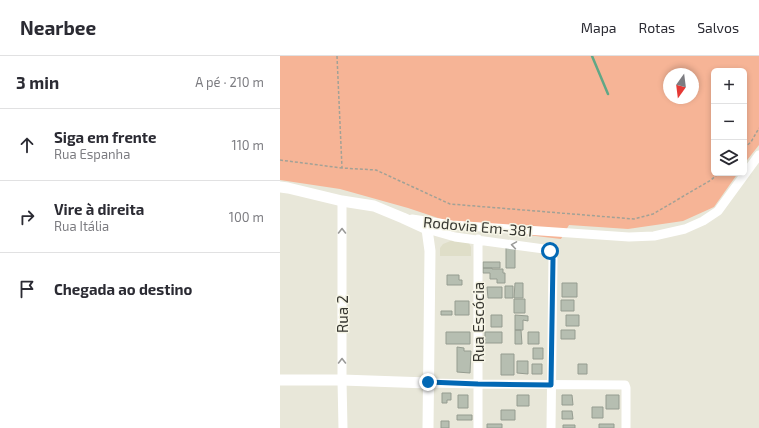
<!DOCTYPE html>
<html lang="pt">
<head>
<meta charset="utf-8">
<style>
  :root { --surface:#fff; --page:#f2f2f3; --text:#2b2b33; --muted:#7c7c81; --line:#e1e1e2 }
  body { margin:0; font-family:"Exo 2",sans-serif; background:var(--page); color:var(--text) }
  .controls { position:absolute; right:12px; top:12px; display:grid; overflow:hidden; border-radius:6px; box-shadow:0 2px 6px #0003 }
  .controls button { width:36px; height:36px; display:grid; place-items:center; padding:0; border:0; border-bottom:1px solid var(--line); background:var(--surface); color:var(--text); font:20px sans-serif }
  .compass { position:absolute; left:383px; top:12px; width:36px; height:36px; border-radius:50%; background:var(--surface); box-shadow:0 2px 6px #0003; rotate:194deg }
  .stop { position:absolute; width:12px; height:12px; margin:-9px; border:3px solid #0268b4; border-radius:50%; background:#fff }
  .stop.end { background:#0268b4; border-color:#fff; box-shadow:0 1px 4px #0008 }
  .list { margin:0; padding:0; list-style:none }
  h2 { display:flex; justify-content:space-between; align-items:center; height:52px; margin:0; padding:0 16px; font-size:17px }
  h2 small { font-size:13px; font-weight:400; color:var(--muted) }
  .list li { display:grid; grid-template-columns:26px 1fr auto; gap:12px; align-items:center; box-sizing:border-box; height:72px; padding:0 16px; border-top:1px solid var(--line) }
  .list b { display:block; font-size:15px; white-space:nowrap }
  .list p { margin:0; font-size:13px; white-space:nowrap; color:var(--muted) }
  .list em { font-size:13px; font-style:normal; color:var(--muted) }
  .icon { flex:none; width:22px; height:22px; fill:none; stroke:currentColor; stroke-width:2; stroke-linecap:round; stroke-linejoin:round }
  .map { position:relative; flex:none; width:479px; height:372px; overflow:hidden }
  header { display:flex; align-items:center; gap:24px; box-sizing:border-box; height:56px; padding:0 20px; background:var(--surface); border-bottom:1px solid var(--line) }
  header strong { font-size:19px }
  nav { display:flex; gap:22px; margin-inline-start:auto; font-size:14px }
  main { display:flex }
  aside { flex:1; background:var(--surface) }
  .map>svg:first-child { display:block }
  .built { fill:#dfdec8 }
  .green { fill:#f6b496; fill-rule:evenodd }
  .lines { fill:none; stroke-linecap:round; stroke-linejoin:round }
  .stream { stroke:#60a786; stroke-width:2.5 }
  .building { fill:#b6beb1; stroke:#959c90 }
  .path { stroke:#a2a196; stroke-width:1.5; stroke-dasharray:3 2; stroke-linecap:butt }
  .minor { stroke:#fff; stroke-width:9 }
  .tertiary { stroke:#fff; stroke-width:11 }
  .oneway { stroke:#9a9a98 }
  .route { stroke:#0268b4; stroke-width:5 }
  .labels { text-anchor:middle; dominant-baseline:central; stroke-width:3; stroke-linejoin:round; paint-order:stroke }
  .street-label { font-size:15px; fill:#363630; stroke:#f6f5e6 }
</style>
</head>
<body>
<header>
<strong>Nearbee</strong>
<nav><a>Mapa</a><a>Rotas</a><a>Salvos</a></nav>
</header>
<main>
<aside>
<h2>3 min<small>A pé · 210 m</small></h2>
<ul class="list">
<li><svg class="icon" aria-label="ahead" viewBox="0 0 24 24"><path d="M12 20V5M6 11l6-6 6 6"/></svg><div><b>Siga em frente</b><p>Rua Espanha</p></div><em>110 m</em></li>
<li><svg class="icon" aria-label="right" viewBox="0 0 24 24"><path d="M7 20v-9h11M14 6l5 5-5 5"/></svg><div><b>Vire à direita</b><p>Rua Itália</p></div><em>100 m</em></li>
<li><svg class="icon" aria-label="arrive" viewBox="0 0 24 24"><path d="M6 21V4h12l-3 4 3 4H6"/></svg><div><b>Chegada ao destino</b></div></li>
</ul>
</aside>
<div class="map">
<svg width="479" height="372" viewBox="0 0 479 372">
  <rect width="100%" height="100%" fill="#e8e7d9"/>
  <path class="built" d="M 173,184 L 189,187 L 191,191 L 191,200 L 160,200 L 160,192 L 163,188 Z"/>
  <path class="green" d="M 0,0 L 479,0 L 479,89 L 464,108 L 464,15 L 434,15 L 434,117 L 458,117 L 434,151 L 403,165 L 348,173 L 289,169 L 281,183 L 221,176 L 170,166 L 128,152 L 60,133 L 0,124 ZM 389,18 L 413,18 L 413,42 L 389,42 Z"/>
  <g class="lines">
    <path class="stream" d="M 312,0 L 328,38"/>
  </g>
  <path class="building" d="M 226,192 L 235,192 L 235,212 L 226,212 Z
    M 203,206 L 220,206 L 220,212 L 203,212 Z
    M 203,212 L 212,212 L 212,213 L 223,213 L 223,217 L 225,217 L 225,227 L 217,227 L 217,223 L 210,223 L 210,217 L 203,217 Z
    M 167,219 L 179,219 L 179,224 L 182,224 L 182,229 L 167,229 Z
    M 235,227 L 243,227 L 243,242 L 234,242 Z
    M 282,227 L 297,227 L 297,241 L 282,241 Z
    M 225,230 L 233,230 L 233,242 L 225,242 Z
    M 207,231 L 222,231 L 222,242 L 208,242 Z
    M 234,243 L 245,243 L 245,257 L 234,257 Z
    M 281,244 L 294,244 L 294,255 L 281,255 Z
    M 175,245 L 189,245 L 189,259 L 175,259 Z
    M 161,255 L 172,255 L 172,259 L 161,259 Z
    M 211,259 L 222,259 L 222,271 L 211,271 Z
    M 235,259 L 248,260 L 248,265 L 243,264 L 243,274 L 235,274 Z
    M 286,259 L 299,259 L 299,270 L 286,270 Z
    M 235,274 L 241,274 L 242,288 L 235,288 Z
    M 281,274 L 295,274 L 295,283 L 281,283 Z
    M 166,276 L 190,276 L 190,288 L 166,288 Z
    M 205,276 L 222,276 L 222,287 L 205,287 Z
    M 248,276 L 259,276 L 259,288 L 248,288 Z
    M 177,291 L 184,292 L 184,295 L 191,295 L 190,317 L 177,316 Z
    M 253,292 L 263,292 L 263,303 L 253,303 Z
    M 221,298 L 234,298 L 234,319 L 221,319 Z
    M 237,305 L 248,305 L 248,318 L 237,317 Z
    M 252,308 L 262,308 L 262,318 L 252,318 Z
    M 298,308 L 307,308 L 307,318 L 298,318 Z
    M 162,337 L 171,337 L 171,344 L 167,344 L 167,347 L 162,347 Z
    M 178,339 L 188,339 L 188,352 L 178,352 Z
    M 237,339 L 249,339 L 249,350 L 237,350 Z
    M 282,339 L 292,339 L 293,349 L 282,349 Z
    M 326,339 L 339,339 L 339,353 L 326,353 Z
    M 312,351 L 323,351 L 323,362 L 312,362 Z
    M 221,354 L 235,354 L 235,364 L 221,364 Z
    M 282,355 L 292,355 L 293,363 L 282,363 Z
    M 177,359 L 192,359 L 192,364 L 177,364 Z
    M 161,365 L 169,365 L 169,372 L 161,372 Z
    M 207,368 L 222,368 L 222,372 L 207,372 Z
    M 319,368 L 334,368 L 334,372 L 319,372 Z
    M 283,369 L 295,369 L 295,372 L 283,372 Z"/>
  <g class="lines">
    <path class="path" d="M 57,0 L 62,112 L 96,114 L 170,148 L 354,163 L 373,158 L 431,124 L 439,117
      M 464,92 L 471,86 L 479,72
      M 0,104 L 62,112"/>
    <path class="minor" d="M 62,145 L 62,324 L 63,372
      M 132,163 L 172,169 L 349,181 L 374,180 L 405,173 L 423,165 L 438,155 L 479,99
      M 147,173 L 175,181 L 264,193 C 270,195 271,196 273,203 L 271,372
      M 198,183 L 198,372
      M 148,327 L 198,328 L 345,329 L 346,332 L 346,372"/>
    <path class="tertiary" d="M 0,131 L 8,132 L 62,145 L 94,150 L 123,162 L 147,173 L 150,195 L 148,372
      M 0,324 L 62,324 L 148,327"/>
  </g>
  <defs><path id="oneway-chevron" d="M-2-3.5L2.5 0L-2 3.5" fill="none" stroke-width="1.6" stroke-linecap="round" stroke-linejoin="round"/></defs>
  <g class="oneway">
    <use href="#oneway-chevron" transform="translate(62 175) rotate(-90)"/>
    <use href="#oneway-chevron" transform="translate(234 189) rotate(-171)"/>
    <use href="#oneway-chevron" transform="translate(62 305) rotate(-90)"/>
  </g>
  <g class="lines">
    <path class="route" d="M 148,326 L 198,328 L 271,329 L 273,203 L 272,198 L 270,195"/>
  </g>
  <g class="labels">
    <g class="street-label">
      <text transform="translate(198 170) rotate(5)">Rodovia Em-381</text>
      <text transform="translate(62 258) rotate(-90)">Rua 2</text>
      <text transform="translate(198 266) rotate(-90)">Rua Escócia</text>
    </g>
  </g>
</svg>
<div class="controls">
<button>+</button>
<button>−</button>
<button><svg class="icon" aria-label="layers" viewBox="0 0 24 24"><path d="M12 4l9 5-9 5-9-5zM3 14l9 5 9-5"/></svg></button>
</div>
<svg class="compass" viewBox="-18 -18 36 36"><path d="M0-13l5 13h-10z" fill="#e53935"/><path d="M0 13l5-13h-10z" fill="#7c7c81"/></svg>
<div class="stop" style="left:270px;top:195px"></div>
<div class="stop end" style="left:148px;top:326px"></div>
</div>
</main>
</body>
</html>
